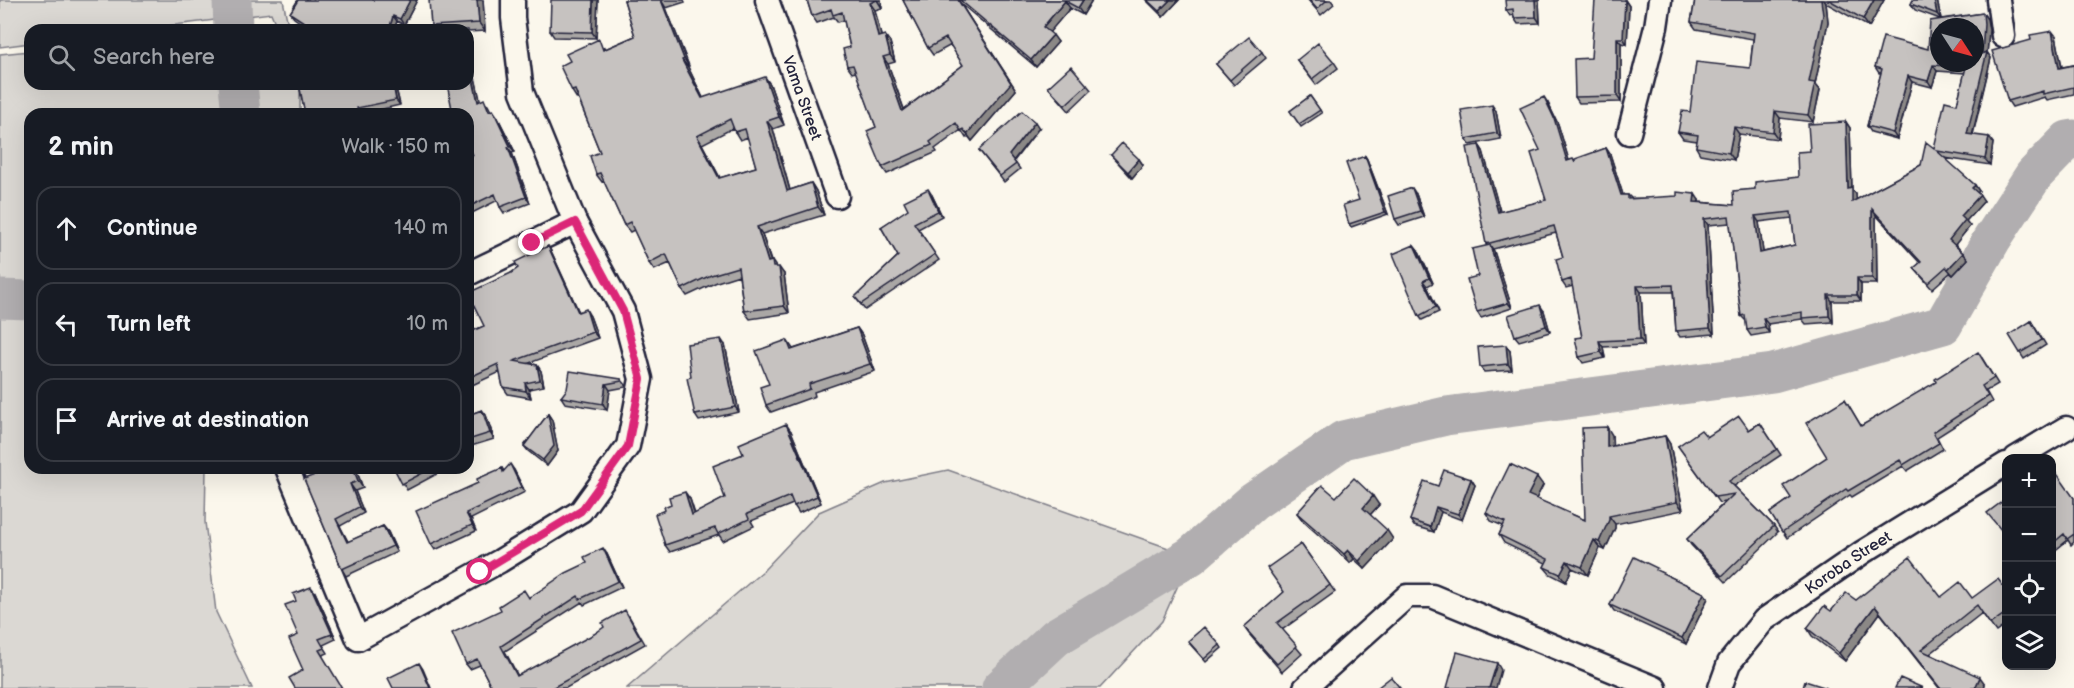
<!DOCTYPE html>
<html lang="en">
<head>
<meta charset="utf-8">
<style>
  :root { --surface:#171b24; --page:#242831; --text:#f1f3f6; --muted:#9ea1a6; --line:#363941 }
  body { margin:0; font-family:"Balsamiq Sans",sans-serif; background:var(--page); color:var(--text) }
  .controls { position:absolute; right:18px; bottom:18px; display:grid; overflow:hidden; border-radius:12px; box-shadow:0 6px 24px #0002 }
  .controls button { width:54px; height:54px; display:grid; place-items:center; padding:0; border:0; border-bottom:2px solid var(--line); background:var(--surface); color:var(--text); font:30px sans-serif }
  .compass { position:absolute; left:1930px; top:18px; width:54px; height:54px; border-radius:50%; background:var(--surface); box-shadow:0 6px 24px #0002; rotate:126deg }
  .stop { position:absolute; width:18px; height:18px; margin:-14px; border:4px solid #db2777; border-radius:50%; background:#fff }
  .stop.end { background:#db2777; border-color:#fff; box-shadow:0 2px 6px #0008 }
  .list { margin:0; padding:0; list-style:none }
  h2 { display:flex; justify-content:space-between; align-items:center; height:78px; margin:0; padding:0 24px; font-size:26px }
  h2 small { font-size:20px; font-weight:400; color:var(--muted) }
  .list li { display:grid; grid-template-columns:39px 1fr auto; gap:18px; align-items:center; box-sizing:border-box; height:84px; margin:0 12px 12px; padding:0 12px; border:2px solid var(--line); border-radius:18px }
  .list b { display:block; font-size:22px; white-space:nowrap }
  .list em { font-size:20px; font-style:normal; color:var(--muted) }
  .icon { flex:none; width:33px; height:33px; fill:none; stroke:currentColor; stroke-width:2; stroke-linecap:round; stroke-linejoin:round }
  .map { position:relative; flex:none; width:2074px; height:688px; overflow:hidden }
  .search { position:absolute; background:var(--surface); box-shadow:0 6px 24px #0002; left:24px; top:24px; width:450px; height:66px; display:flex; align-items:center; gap:15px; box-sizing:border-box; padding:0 21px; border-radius:18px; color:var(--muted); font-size:22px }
  .panel { position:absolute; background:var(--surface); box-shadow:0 6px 24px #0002; left:24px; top:108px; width:450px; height:366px; border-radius:18px }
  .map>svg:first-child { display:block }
  .green { fill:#dbd8d3; stroke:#7e7d87; stroke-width:1.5 }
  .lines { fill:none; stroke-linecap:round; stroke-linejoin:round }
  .river { stroke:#b1aeb0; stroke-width:39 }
  .minor-casing { stroke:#22223b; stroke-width:27 }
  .minor { stroke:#fbf7ec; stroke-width:22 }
  .wall { fill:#aaa7a5; stroke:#22223b; stroke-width:1.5; fill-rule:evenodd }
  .shaded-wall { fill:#8b8886; stroke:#22223b; stroke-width:1.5 }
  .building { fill:#c6c2c0; stroke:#22223b; stroke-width:1.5; fill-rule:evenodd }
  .route { stroke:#db2777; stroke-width:8 }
  .labels { text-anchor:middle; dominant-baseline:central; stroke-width:4.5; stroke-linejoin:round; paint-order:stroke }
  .street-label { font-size:16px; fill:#22223b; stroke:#fbf7ec }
</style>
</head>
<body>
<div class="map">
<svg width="2074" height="688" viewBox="0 0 2074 688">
  <rect width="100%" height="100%" fill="#fbf7ec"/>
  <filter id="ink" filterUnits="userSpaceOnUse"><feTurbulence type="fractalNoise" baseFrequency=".0167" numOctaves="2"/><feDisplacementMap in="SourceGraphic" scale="12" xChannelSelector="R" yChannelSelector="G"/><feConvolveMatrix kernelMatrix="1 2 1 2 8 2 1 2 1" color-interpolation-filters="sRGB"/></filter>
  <g filter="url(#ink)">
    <path class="green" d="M 0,0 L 283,0 L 289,30 L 278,30 L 271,13 L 135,30 L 30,30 L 30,43 L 0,47 Z
      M 30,51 L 30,84 L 299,84 L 302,97 L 300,91 L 300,114 L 30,114 L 30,468 L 206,468 L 205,522 L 216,612 L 252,688 L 0,688 L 0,54 Z
      M 948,470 L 1191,556 L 1162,621 L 1100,688 L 627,688 L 763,571 L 819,512 L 885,483 Z"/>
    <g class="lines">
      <path class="river" d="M 232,0 L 233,30
        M 238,84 L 241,114
        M 0,299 L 30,300
        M 1001,688 L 1056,637 L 1191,556 L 1253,502 L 1343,440 L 1446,416 L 1773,373 L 1943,325 L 1992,239 L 2034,175 L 2068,140 L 2074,139"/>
      <g class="minor-casing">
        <g id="minor">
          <path id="s1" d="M 767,0 L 837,196"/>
          <path d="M 1998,0 L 2003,36"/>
          <path d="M 1629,133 L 1656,27 L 1660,0"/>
          <path d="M 468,274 L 575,222"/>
          <path d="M 2016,458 L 2066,428"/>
          <path d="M 287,468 L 358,639 L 500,561 L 581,511 L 628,446 L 641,379 L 623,311 L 575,222 L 522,92 L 513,18 L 513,0"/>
          <path d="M 1305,688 L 1407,596 L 1432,596 L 1655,688"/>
          <path id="s2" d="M 1720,688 L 1729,663 L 1764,620 L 1863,552 L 2006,464"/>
        </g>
      </g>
      <use href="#minor" class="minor"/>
    </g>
    <path class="wall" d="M 298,0 L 417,0 L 404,25 L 397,21 L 394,30 L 311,30 L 294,18 L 290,13 Z
      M 483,0 L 485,31 L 468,32 L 468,30 L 433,30 L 431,26 Z
      M 598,0 L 596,38 L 554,37 L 550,31 Z
      M 624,0 L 684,0 L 685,2 L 666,8 L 689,66 L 688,67 L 703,98 L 770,84 L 784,125 L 773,129 L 790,190 L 811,183 L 816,191 L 824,215 L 762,234 L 771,261 L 772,261 L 776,267 L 784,274 L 789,313 L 750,319 L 744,311 L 739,275 L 717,282 L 687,296 L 682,289 L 670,263 L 654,270 L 649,263 L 634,230 L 630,232 L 624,225 L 604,181 L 602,182 L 596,174 L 600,152 L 578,98 L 577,99 L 572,91 L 604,47 L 605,49 L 635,36 ZM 733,128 L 735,132 L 740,140 L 748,137 L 756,167 L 720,178 L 702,144 Z
      M 807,0 L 881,0 L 882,8 L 875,10 L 881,36 L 890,42 L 895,62 L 888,64 L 904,109 L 963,65 L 951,45 L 933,55 L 928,48 L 903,0 L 1092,0 L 1083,15 L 1070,8 L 1049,32 L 1058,42 L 1036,67 L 960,3 L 1016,90 L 972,141 L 968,136 L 966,138 L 961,130 L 935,149 L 937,152 L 887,174 L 882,167 L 876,127 L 856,72 L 852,73 L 847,66 L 850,47 L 844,20 L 838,22 L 834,17 L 817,23 L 812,16 Z
      M 1146,0 L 1179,0 L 1163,17 Z
      M 1308,0 L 1331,0 L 1334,4 L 1321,15 Z
      M 1539,0 L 1540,23 L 1518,24 L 1514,18 L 1514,15 L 1510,16 L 1506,10 Z
      M 1625,0 L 1629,6 L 1627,44 L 1621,43 L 1621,102 L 1579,103 L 1575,97 L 1591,58 Z
      M 1695,0 L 1884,0 L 1869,27 L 1826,3 L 1828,22 L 1815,84 L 1820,90 L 1813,122 L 1780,118 L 1778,139 L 1739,134 L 1734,160 L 1700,154 L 1696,147 L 1697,141 L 1683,139 L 1678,132 L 1690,112 L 1750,68 L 1753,39 L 1696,29 L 1691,22 Z
      M 1913,0 L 1937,0 L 1941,19 L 1983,13 L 1987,19 L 1989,30 L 1987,53 L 1991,58 L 1973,135 L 1993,143 L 1990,165 L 1944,158 L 1975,185 L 1979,191 L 1977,193 L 1984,201 L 1966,221 L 1970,226 L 1955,244 L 1963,253 L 1968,259 L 1953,275 L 1950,273 L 1932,289 L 1914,268 L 1920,263 L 1876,215 L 1877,284 L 1861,284 L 1861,301 L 1832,301 L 1833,322 L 1806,324 L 1802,319 L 1768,324 L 1769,333 L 1751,336 L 1747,330 L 1746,321 L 1741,316 L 1730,223 L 1708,225 L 1714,334 L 1680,337 L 1676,331 L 1673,292 L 1641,292 L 1644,345 L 1603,347 L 1605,358 L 1583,363 L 1579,357 L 1582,337 L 1573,286 L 1566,288 L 1562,282 L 1563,257 L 1556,233 L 1493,249 L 1512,308 L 1481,318 L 1477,312 L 1478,276 L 1487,246 L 1486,244 L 1479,145 L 1483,151 L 1500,212 L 1546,200 L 1540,150 L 1548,103 L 1558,124 L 1569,161 L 1575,162 L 1606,148 L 1610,154 L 1623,195 L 1628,195 L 1631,198 L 1699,200 L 1699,202 L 1734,205 L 1755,189 L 1798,177 L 1810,151 L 1846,122 L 1850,128 L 1852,190 L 1856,194 L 1856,200 L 1921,165 L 1934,148 L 1957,104 L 1965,73 L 1937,71 L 1932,87 L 1912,82 L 1897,139 L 1871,132 L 1867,126 L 1881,73 L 1879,73 L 1875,67 L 1928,49 L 1940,19 L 1915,10 L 1911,4 ZM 1792,218 L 1795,245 L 1763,252 L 1759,222 Z
      M 2056,36 L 2062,67 L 2074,65 L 2074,94 L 2047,100 L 2045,97 L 2012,107 L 2008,101 Z
      M 1262,52 L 1266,58 L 1234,85 L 1216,64 Z
      M 471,60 L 480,101 L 488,105 L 491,111 L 497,116 L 515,152 L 512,153 L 530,203 L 504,213 L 500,207 L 498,200 L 468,215 L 468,157 L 473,155 Z
      M 1297,60 L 1334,62 L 1338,68 L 1316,85 Z
      M 299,84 L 395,84 L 400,105 L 361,114 L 305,114 Z
      M 1087,85 L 1091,90 L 1069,111 L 1048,87 Z
      M 1310,96 L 1322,113 L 1301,127 L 1290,111 Z
      M 1496,111 L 1501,139 L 1470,145 L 1466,139 Z
      M 1039,128 L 1014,161 L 1020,169 L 1004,182 L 979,150 Z
      M 1111,155 L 1139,159 L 1143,165 L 1132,178 Z
      M 1365,156 L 1367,159 L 1388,214 L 1351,227 L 1349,224 L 1359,200 Z
      M 1416,194 L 1424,217 L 1399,225 L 1395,219 Z
      M 932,195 L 942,216 L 918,229 L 939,260 L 865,310 L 855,297 L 898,256 L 881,227 Z
      M 1414,245 L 1418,250 L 1433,283 L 1427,286 L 1439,312 L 1422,320 L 1419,316 Z
      M 548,246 L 552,253 L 579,312 L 590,316 L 598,338 L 529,363 L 537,365 L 541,371 L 544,386 L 529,389 L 531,398 L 508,394 L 503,387 L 500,372 L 468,387 L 468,333 L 484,326 L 511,273 Z
      M 1544,311 L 1550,332 L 1519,341 L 1515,336 Z
      M 2031,321 L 2046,345 L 2024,359 L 2020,353 Z
      M 857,328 L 862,335 L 875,371 L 814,392 L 815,396 L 771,412 L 766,405 L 769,384 L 787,340 L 793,349 Z
      M 725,345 L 739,412 L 699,421 L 695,415 L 691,377 Z
      M 1510,351 L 1512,370 L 1484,372 L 1480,367 Z
      M 1982,358 L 1998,384 L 1986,391 L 1992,402 L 1937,437 L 1943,449 L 1907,471 L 1903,466 L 1852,497 L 1850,495 L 1787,538 L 1770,513 L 1791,498 L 1827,457 L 1845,399 L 1861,426 Z
      M 621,379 L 626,385 L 626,387 L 610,390 L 607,410 L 565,403 L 561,397 Z
      M 482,410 L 486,415 L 494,439 L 468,447 L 468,415 Z
      M 548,414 L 552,420 L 558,451 L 547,466 L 528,451 L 524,446 Z
      M 1760,423 L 1781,455 L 1734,486 L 1774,526 L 1778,532 L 1726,582 L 1691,545 L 1687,539 L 1725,502 L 1719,503 L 1678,446 L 1707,437 L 1749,430 Z
      M 791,431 L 821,503 L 799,513 L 793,504 L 751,521 L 754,526 L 723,541 L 719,535 L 670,552 L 665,545 L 665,510 L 690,499 L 695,514 L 725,498 L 743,454 Z
      M 1612,435 L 1612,446 L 1665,436 L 1670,444 L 1683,510 L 1615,524 L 1615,528 L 1605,550 L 1600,548 L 1588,575 L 1572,568 L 1566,582 L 1550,574 L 1544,567 L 1546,563 L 1504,543 L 1499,535 L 1503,526 L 1491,521 L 1486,513 L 1543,485 L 1536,499 L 1585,520 Z
      M 318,468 L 358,468 L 359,471 L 357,472 L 363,488 L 355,491 L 364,513 L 340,526 L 348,542 L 383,526 L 388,532 L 397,552 L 346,576 L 342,569 L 320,473 Z
      M 394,468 L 434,468 L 437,474 L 407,490 Z
      M 502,468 L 504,471 L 514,470 L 525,492 L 471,519 L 476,531 L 435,550 L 431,544 L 478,483 Z
      M 2052,474 L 2074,498 L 2074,542 L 2071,545 L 2068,540 L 2052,553 Z
      M 1471,479 L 1475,485 L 1462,520 L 1441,512 L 1434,532 L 1414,526 L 1410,520 L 1438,486 Z
      M 1336,497 L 1379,505 L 1370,515 L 1393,539 L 1365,569 L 1354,559 L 1350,563 L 1303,521 L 1297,513 Z
      M 1301,544 L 1335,592 L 1282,630 L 1302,654 L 1282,672 L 1249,634 L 1244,627 L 1284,592 Z
      M 607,554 L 622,587 L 584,605 L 582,602 L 505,651 L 518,676 L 629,616 L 645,644 L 566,688 L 492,688 L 480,665 L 470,669 L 466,664 L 529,597 Z
      M 1660,572 L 1704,593 L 1708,598 L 1686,644 L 1614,611 L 1610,605 Z
      M 2007,591 L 2007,624 L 1996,632 L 1982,613 L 1930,654 L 1985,684 L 1984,688 L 1939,688 L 1880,613 L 1845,661 L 1812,636 L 1807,628 L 1831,611 L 1856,600 L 1941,597 L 1972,598 Z
      M 315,592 L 336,639 L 323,645 L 328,653 L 323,655 L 303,670 L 298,635 Z
      M 1190,644 L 1220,645 L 1222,648 L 1206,662 Z"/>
    <path class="shaded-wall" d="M 410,0 L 417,0 L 404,25 L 400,19 Z
      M 477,0 L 483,0 L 485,31 L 479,23 Z
      M 593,0 L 598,0 L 596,38 L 592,32 Z
      M 661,0 L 666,8 L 689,66 L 684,59 Z
      M 877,0 L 881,0 L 882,8 Z
      M 1083,0 L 1092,0 L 1083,15 L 1078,8 Z
      M 1170,0 L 1179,0 L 1163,17 L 1159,11 Z
      M 1535,0 L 1539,0 L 1540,23 L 1536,17 Z
      M 1625,0 L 1629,6 L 1627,44 L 1623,38 Z
      M 1821,0 L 1824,0 L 1826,3 L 1828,22 L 1815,84 L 1820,90 L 1813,122 L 1808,115 L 1809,82 Z
      M 1874,0 L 1884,0 L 1869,27 L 1863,19 Z
      M 1934,0 L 1937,0 L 1941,19 L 1937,14 Z
      M 1065,1 L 1070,8 L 1048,34 L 1043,27 Z
      M 870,3 L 875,10 L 883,44 L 878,37 Z
      M 960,3 L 1016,90 L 972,141 L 967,134 Z
      M 1983,13 L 1987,19 L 1989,30 L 1987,55 L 1987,52 L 1991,58 L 1971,140 L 1967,134 L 1982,54 Z
      M 393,16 L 397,21 L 394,30 L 389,30 Z
      M 2052,31 L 2056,36 L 2063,73 L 2059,68 Z
      M 885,35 L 890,42 L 895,62 L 890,55 Z
      M 1053,35 L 1058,42 L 1036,67 L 1031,60 Z
      M 1617,38 L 1621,43 L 1621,102 L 1617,96 Z
      M 468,55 L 471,60 L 482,108 L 478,102 Z
      M 883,57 L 888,64 L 907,118 L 902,111 Z
      M 682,60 L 688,67 L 707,106 L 702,98 Z
      M 1933,65 L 1937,71 L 1932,87 L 1928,81 Z
      M 1908,76 L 1912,82 L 1897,139 L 1893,133 Z
      M 765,77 L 770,84 L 784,125 L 779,117 Z
      M 393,84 L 395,84 L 400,105 L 396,100 Z
      M 1544,97 L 1548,103 L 1558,124 L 1571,167 L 1567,161 Z
      M 1492,105 L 1496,111 L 1501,139 L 1497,133 Z
      M 493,110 L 497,116 L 515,152 L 510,146 Z
      M 1775,111 L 1780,118 L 1778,139 L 1773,132 Z
      M 767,121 L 773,129 L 792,198 L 787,191 Z
      M 1035,122 L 1039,128 L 1013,161 L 1009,155 Z
      M 1846,122 L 1850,128 L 1852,190 L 1856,194 L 1857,208 L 1852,202 L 1848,189 Z
      M 1734,127 L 1739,134 L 1734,160 L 1729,153 Z
      M 697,136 L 702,144 L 724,185 L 719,178 Z
      M 1989,137 L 1993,143 L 1990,165 L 1985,159 Z
      M 1479,145 L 1483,151 L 1502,218 L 1498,212 Z
      M 508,147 L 512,153 L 530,203 L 526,197 Z
      M 1606,148 L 1610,154 L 1625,201 L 1621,195 Z
      M 1365,156 L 1367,159 L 1388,214 L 1385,212 Z
      M 1139,159 L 1143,165 L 1132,178 L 1128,172 Z
      M 811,183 L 816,191 L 824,215 L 818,207 Z
      M 1975,185 L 1979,191 L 1976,194 L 1972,188 Z
      M 1412,188 L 1416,194 L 1424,217 L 1420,211 Z
      M 928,189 L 932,195 L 942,216 L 938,211 Z
      M 1695,194 L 1699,200 L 1698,208 L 1694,202 Z
      M 1980,195 L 1984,201 L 1966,221 L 1970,226 L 1954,246 L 1949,240 L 1961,216 Z
      M 1872,209 L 1876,215 L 1877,284 L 1872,278 Z
      M 1755,216 L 1759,222 L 1764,259 L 1760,253 Z
      M 1704,219 L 1708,225 L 1714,334 L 1710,328 Z
      M 757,227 L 762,234 L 773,269 L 768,262 Z
      M 1414,245 L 1418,250 L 1433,283 L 1429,278 Z
      M 1490,245 L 1494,251 L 1512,308 L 1508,303 Z
      M 548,246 L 552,253 L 582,319 L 578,312 Z
      M 1963,253 L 1968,259 L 1953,275 L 1948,269 Z
      M 779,267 L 784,274 L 789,313 L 784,306 Z
      M 1857,278 L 1861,284 L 1861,301 L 1857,295 Z
      M 1423,281 L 1427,286 L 1439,312 L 1436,307 Z
      M 1637,286 L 1641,292 L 1644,345 L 1640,339 Z
      M 1828,295 L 1832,301 L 1833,322 L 1829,316 Z
      M 1540,305 L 1544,311 L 1550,332 L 1546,326 Z
      M 586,309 L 590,316 L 598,338 L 593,332 Z
      M 1763,318 L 1768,324 L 1769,333 L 1765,327 Z
      M 857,328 L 862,335 L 875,371 L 870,364 Z
      M 721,339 L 725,345 L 739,412 L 735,407 Z
      M 1599,341 L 1603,347 L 1605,358 L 1601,352 Z
      M 1506,345 L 1510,351 L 1512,370 L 1508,364 Z
      M 537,365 L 541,371 L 544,386 L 540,380 Z
      M 525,383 L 529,389 L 531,398 L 526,391 Z
      M 606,384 L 610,390 L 607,410 L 603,404 Z
      M 482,410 L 486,415 L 494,439 L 490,433 Z
      M 548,414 L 552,420 L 558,451 L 547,466 L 543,460 Z
      M 786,424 L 791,431 L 821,503 L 817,496 Z
      M 1607,427 L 1612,435 L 1613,455 L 1607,447 Z
      M 1665,436 L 1670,444 L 1683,510 L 1677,502 Z
      M 510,464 L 514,470 L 525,492 L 521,487 Z
      M 353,468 L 357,472 L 363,488 L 358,481 Z
      M 1537,477 L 1543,485 L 1534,503 L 1528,495 Z
      M 1471,479 L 1475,485 L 1462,520 L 1458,514 Z
      M 350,484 L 355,491 L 364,513 L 359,507 Z
      M 685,492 L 690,499 L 697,522 L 692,515 Z
      M 1373,496 L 1379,505 L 1368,517 L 1363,508 Z
      M 1436,507 L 1441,512 L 1434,532 L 1430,527 Z
      M 466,513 L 471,519 L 476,531 L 472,525 Z
      M 1609,516 L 1615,524 L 1615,528 L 1605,550 L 1599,542 Z
      M 336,519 L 340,526 L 352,549 L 347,542 Z
      M 383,526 L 388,532 L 397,552 L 393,546 Z
      M 1387,530 L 1393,539 L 1365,569 L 1359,561 Z
      M 1594,540 L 1600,548 L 1588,575 L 1582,567 Z
      M 603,548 L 607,554 L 622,587 L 618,581 Z
      M 1348,550 L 1354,559 L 1350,563 L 1344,554 Z
      M 1567,561 L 1572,568 L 1566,582 L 1560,574 Z
      M 311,587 L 315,592 L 336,639 L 332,634 Z
      M 1704,593 L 1708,598 L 1686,644 L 1682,638 Z
      M 1875,606 L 1880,613 L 1845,661 L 1839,653 Z
      M 419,663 L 423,669 L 431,688 L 430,688 Z
      M 1497,663 L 1501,670 L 1496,688 L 1489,688 Z
      M 1980,677 L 1985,684 L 1984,688 L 1975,688 Z"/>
    <path class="building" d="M 298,0 L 410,0 L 400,19 L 393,16 L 389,30 L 316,30 L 290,13 Z
      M 429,0 L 477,0 L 479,23 L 431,26 Z
      M 551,0 L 593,0 L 592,32 L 550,31 Z
      M 624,0 L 662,0 L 661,0 L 684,59 L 682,60 L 702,98 L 765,77 L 779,117 L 767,121 L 787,191 L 811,183 L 818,207 L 757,227 L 768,262 L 772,261 L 773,267 L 779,267 L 784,306 L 744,311 L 738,267 L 711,275 L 682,289 L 666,254 L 649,263 L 630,222 L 624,225 L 600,173 L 596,174 L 590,156 L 600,152 L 575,90 L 572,91 L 560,66 L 570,61 L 566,54 L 599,39 L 603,50 L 635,36 ZM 730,119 L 735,132 L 745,129 L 756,167 L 719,178 L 697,136 Z
      M 807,0 L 877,0 L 870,3 L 878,37 L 885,35 L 890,55 L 883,57 L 902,111 L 963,65 L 946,38 L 928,48 L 903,0 L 958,0 L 1011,83 L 967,134 L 963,129 L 961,131 L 956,123 L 930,142 L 932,145 L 882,167 L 867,131 L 876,127 L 853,65 L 847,66 L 843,49 L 850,47 L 842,12 L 833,15 L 831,9 L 812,16 Z
      M 960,0 L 1083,0 L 1078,8 L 1065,1 L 1043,27 L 1053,35 L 1031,60 Z
      M 1147,0 L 1170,0 L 1159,11 Z
      M 1309,0 L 1327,0 L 1317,9 Z
      M 1505,0 L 1535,0 L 1536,17 L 1514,18 L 1513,9 L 1506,10 Z
      M 1595,0 L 1625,0 L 1623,38 L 1617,38 L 1617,96 L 1575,97 L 1574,59 L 1591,58 Z
      M 1695,0 L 1821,0 L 1823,15 L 1809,82 L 1815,83 L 1808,115 L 1775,111 L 1773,132 L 1734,127 L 1729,153 L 1696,147 L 1698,135 L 1678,132 L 1682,111 L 1690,112 L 1696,62 L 1750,68 L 1754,33 L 1691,22 Z
      M 1829,0 L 1874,0 L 1863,19 Z
      M 1913,0 L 1934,0 L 1937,14 L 1911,4 Z
      M 1983,13 L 1984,24 L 1982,54 L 1987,52 L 1967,134 L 1989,137 L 1985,159 L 1937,151 L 1975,185 L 1972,188 L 1980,195 L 1961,216 L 1965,220 L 1949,240 L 1963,253 L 1948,269 L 1946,267 L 1928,283 L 1914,268 L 1921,262 L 1872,209 L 1872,278 L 1857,278 L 1857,295 L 1828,295 L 1829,316 L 1802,318 L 1802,312 L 1763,318 L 1765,327 L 1747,330 L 1745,315 L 1741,316 L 1729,216 L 1704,219 L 1710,328 L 1676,331 L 1673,285 L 1637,286 L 1640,339 L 1599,341 L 1601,352 L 1579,357 L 1575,338 L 1582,337 L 1571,279 L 1562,282 L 1556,259 L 1563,257 L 1554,226 L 1486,244 L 1467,147 L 1479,145 L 1498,212 L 1546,200 L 1531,153 L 1540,150 L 1520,108 L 1544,97 L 1554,118 L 1567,161 L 1573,159 L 1575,163 L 1575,159 L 1606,148 L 1621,195 L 1628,195 L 1628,199 L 1677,196 L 1677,192 L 1695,194 L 1694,202 L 1734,205 L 1733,191 L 1755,189 L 1755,182 L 1798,177 L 1797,152 L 1810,151 L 1808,124 L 1846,122 L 1848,189 L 1852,188 L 1852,202 L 1921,165 L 1926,142 L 1934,148 L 1945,101 L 1957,104 L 1966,67 L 1933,65 L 1928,81 L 1908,76 L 1893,133 L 1867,126 L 1882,69 L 1875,67 L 1883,37 L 1928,49 L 1930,21 ZM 1939,27 L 1975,27 L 1975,63 L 1939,63 ZM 1791,212 L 1795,245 L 1760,253 L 1755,216 Z
      M 2052,31 L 2059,68 L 2074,65 L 2074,87 L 2043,94 L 2043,91 L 2008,101 L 1992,51 L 2031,40 L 2030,35 Z
      M 1249,37 L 1262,52 L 1230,80 L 1216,64 Z
      M 1318,43 L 1334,62 L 1312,79 L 1297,60 Z
      M 468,57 L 478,102 L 484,99 L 489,111 L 493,110 L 510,146 L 508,147 L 526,197 L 500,207 L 495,194 L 468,207 L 468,157 L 473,155 L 468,144 L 468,114 L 453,114 L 447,84 L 468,84 Z
      M 1071,66 L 1087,85 L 1065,105 L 1048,87 Z
      M 299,84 L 393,84 L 396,100 L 357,108 L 358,112 L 350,114 L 305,114 Z
      M 1310,96 L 1320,110 L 1299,124 L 1290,111 Z
      M 1492,105 L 1497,133 L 1466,139 L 1461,110 Z
      M 1022,111 L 1035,122 L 1009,155 L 1016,164 L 1000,176 L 979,150 Z
      M 1122,143 L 1139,159 L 1128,172 L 1111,155 Z
      M 1365,156 L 1385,212 L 1349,224 L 1343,205 L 1359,200 L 1346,163 Z
      M 1412,188 L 1420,211 L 1395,219 L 1388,196 Z
      M 928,189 L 938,211 L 914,223 L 935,254 L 861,304 L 855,297 L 898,256 L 881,227 L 908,209 L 904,201 Z
      M 1414,245 L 1429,278 L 1423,281 L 1436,307 L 1419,316 L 1393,254 Z
      M 1490,245 L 1508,303 L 1477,312 L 1467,279 L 1478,276 L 1472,249 Z
      M 548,246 L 578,312 L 586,309 L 593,332 L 514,361 L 537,365 L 540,380 L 525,383 L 526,391 L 503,387 L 498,364 L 468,378 L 468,333 L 484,326 L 468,293 L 511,273 L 518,268 L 515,262 Z
      M 1540,305 L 1546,326 L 1515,336 L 1508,315 Z
      M 2031,321 L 2042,340 L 2020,353 L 2009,335 Z
      M 857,328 L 870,364 L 809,384 L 810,389 L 766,405 L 760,387 L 769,384 L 756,351 L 787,340 L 791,350 Z
      M 721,339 L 735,407 L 695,415 L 687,378 L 691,377 L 687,344 Z
      M 1506,345 L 1508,364 L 1480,367 L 1478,347 Z
      M 1978,352 L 1994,378 L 1982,386 L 1988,396 L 1933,432 L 1939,443 L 1903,465 L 1900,460 L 1848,491 L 1846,489 L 1782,532 L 1770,513 L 1791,498 L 1783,486 L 1827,457 L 1806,423 L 1845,399 L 1861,426 L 1936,382 L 1935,379 Z
      M 570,371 L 621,379 L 622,381 L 606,384 L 603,404 L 561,397 L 567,389 Z
      M 482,410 L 490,433 L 468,440 L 468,415 Z
      M 548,414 L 554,446 L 543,460 L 524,446 Z
      M 1739,416 L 1749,430 L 1760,423 L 1777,449 L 1729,481 L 1774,526 L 1722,576 L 1687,539 L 1734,494 L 1715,497 L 1678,446 L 1701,430 L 1707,437 Z
      M 786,424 L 817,496 L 794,506 L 790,496 L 747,514 L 749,519 L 718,534 L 715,528 L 665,545 L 655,514 L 665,510 L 664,507 L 671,504 L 669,497 L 685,492 L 692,515 L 725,498 L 713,466 L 743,454 L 739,444 Z
      M 1607,427 L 1607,447 L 1665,436 L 1677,502 L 1609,516 L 1609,520 L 1599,542 L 1594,540 L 1582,567 L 1567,561 L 1560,574 L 1544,567 L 1548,559 L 1499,535 L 1505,522 L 1486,513 L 1510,464 L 1537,477 L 1528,495 L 1585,520 L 1582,428 Z
      M 510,464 L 521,487 L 466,513 L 472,525 L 431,544 L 416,511 L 478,483 L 477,479 L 502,468 L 503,472 Z
      M 318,468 L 353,468 L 358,481 L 350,484 L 359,507 L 336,519 L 347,542 L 383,526 L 393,546 L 342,569 L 304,479 L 320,473 Z
      M 394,468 L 432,468 L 402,484 Z
      M 1444,470 L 1471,479 L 1458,514 L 1436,507 L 1430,527 L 1410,520 L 1424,481 L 1438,486 Z
      M 2055,471 L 2074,498 L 2074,534 L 2067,539 L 2064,534 L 2052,544 L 2052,474 Z
      M 1354,478 L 1373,496 L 1363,508 L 1387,530 L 1359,561 L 1348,550 L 1344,554 L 1297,513 L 1322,485 L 1336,497 Z
      M 2007,498 L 2007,537 L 1987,513 Z
      M 1301,544 L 1330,585 L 1277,623 L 1297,646 L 1277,664 L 1244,627 L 1284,592 L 1267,568 Z
      M 603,548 L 618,581 L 580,599 L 578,596 L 501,646 L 517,676 L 594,634 L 604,627 L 602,623 L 625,610 L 641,639 L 552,688 L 492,688 L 477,659 L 466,664 L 452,633 L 501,610 L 499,606 L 524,590 L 529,598 L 566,573 L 587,563 L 584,557 Z
      M 1634,557 L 1657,568 L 1656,570 L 1704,593 L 1682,638 L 1610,605 Z
      M 1910,557 L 1941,597 L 1960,582 L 1972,598 L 1998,579 L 2007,591 L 2007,612 L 1990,624 L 1977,605 L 1921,650 L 1980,677 L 1975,688 L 1940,688 L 1875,606 L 1839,653 L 1807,628 L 1824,606 L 1831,611 L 1846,593 L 1856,600 Z
      M 311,587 L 332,634 L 319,639 L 324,648 L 319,650 L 342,688 L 295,688 L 289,678 L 303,670 L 289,639 L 298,635 L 285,605 L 296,601 L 293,594 Z
      M 1204,627 L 1220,645 L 1204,659 L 1188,641 Z
      M 1457,652 L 1497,663 L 1489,688 L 1447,688 Z
      M 419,663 L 430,688 L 393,688 L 388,678 Z
      M 1391,677 L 1400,688 L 1377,688 Z
      M 1900,678 L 1923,688 L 1895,688 Z
      M 1805,681 L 1827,688 L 1803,688 Z"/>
  </g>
  <g class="lines" filter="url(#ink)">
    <path class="route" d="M 480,572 L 581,511 L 628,446 L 641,379 L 623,311 L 575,222 L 532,243"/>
  </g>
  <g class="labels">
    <g class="street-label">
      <text stroke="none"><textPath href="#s1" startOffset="104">Vama Street</textPath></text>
      <text stroke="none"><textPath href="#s2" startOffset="184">Koroba Street</textPath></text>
    </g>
  </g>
</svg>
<div class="controls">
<button>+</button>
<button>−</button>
<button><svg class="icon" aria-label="locate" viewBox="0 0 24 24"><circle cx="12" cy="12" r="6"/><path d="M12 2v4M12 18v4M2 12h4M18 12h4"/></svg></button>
<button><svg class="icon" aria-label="layers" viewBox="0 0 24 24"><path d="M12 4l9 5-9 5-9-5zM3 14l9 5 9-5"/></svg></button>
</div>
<svg class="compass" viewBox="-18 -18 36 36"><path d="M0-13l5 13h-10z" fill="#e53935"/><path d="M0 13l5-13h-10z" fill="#9ea1a6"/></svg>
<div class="stop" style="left:480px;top:572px"></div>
<div class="stop end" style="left:532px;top:243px"></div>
<div class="search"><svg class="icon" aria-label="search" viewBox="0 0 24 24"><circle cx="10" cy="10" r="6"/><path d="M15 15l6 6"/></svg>Search here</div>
<section class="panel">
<h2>2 min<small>Walk · 150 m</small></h2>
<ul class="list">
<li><svg class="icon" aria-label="ahead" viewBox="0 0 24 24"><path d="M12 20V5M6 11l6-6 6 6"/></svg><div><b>Continue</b></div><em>140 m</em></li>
<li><svg class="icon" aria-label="left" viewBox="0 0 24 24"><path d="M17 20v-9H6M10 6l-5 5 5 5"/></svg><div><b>Turn left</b></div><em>10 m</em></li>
<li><svg class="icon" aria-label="arrive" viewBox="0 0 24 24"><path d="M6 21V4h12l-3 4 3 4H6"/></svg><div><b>Arrive at destination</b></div></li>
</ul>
</section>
</div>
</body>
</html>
